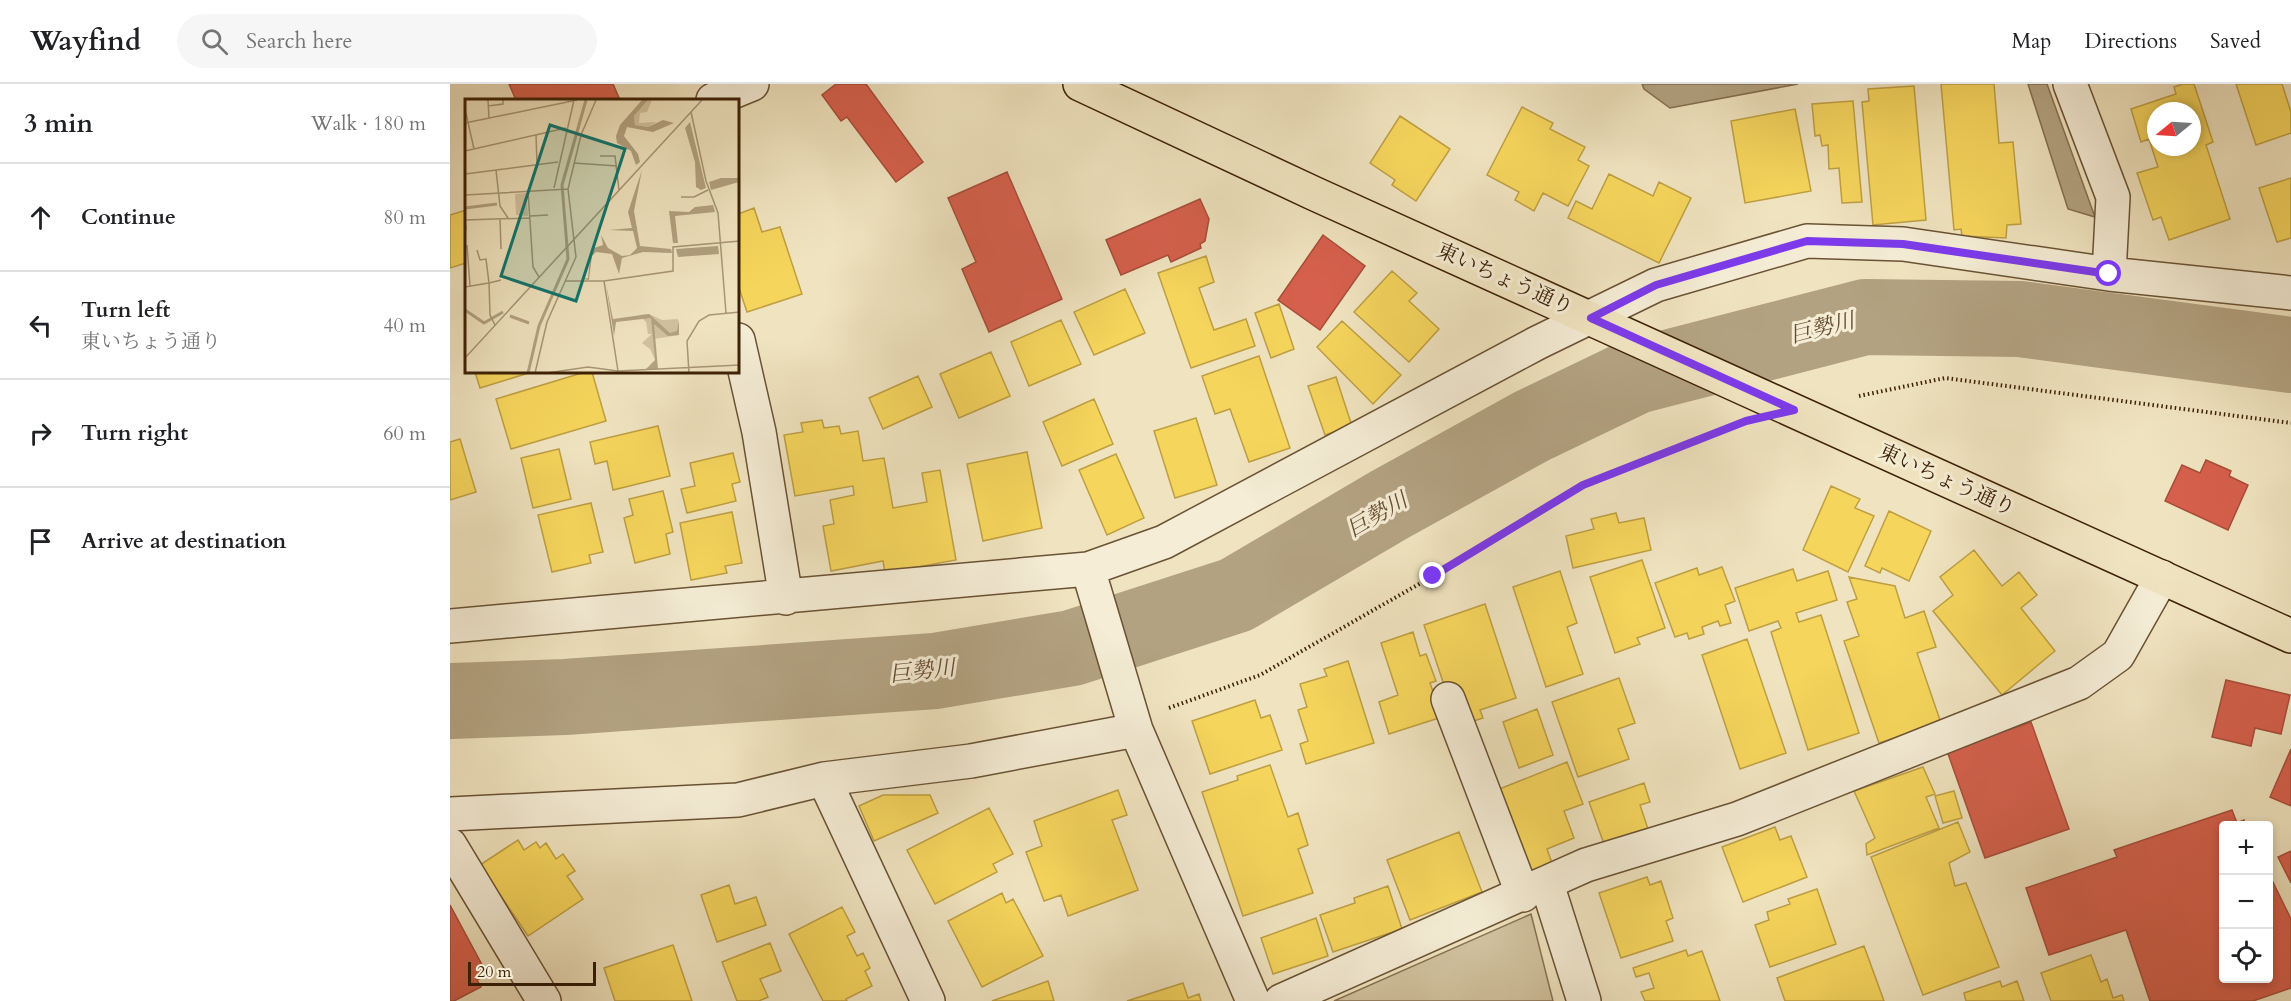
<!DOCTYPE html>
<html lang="en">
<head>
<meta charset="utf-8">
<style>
  :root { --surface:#fff; --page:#f6f6f6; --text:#202124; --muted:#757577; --line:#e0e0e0 }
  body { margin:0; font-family:Cardo,"Noto Serif JP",serif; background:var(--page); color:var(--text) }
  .controls { position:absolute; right:18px; bottom:18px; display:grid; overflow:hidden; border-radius:6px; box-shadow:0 3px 9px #0003 }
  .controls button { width:54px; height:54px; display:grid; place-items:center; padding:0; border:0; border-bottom:2px solid var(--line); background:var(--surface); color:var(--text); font:30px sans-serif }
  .compass { position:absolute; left:1697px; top:18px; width:54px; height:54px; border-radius:50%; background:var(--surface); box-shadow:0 3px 9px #0003; rotate:252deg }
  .scale { position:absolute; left:18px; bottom:15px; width:128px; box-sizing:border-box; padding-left:6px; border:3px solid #3d2106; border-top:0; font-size:16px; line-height:21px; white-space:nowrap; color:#3d2106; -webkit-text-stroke:4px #f5edd6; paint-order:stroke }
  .stop { position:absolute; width:18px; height:18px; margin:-14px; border:4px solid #7c3aed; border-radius:50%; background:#fff }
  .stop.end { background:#7c3aed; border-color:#fff; box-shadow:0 2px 6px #0008 }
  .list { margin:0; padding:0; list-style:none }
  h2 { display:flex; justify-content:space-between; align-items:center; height:78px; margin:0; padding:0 24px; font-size:26px }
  h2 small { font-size:20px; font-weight:400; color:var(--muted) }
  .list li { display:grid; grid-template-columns:39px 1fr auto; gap:18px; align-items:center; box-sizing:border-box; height:108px; padding:0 24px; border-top:2px solid var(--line) }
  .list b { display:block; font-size:22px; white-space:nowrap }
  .list p { margin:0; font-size:20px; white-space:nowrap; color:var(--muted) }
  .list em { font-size:20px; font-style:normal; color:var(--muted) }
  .icon { flex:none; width:33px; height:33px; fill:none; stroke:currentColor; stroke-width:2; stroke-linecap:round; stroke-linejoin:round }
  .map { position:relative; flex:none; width:1841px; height:917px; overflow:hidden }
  header { display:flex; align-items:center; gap:36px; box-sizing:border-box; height:84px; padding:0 30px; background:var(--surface); border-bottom:2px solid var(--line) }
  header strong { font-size:28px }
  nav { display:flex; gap:33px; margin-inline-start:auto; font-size:21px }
  .search { width:420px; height:54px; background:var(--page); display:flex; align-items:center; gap:15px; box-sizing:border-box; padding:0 21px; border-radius:33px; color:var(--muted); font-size:22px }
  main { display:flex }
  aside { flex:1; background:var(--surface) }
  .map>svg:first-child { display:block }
  .green { fill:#d2c3a0; stroke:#887253; stroke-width:1.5 }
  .water { fill:#b3a281; stroke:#846e50; stroke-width:1.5 }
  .homes { fill:#f6d55c; stroke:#be9f42; stroke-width:1.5; fill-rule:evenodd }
  .shops { fill:#d6604d; stroke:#a84d38; stroke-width:1.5 }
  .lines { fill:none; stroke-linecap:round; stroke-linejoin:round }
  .river { stroke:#b3a281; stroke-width:76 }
  .minor-casing { stroke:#6a5234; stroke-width:36 }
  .primary-casing { stroke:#3d2106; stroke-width:36 }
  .path { stroke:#3d2106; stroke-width:4; stroke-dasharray:1.5 3; stroke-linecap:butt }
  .minor { stroke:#f5edd6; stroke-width:33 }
  .primary { stroke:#f0e4c0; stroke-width:33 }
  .route { stroke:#7c3aed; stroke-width:8 }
  .labels { text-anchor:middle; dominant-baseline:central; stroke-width:6; stroke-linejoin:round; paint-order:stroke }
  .street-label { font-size:21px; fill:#3d2106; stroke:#f5edd6 }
  .water-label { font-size:22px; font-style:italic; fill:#664e31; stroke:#f5edd6 }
  .inset-river { fill:none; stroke:#b3a281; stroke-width:3 }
  .inset-road { fill:none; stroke:#a89676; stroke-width:1.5 }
  .view { fill:#0f766e; fill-opacity:0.15; stroke:#0f766e; stroke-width:3 }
  .inset-edge { fill:none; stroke:#3d2106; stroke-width:3 }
</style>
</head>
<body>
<header>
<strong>Wayfind</strong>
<div class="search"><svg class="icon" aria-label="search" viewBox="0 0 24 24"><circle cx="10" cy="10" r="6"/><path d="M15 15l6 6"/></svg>Search here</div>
<nav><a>Map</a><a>Directions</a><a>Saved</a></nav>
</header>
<main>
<aside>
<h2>3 min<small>Walk · 180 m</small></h2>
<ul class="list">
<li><svg class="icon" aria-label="ahead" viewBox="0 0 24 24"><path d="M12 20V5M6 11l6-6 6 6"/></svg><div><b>Continue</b></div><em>80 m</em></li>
<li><svg class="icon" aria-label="left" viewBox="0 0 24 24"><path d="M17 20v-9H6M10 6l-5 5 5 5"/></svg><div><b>Turn left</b><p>東いちょう通り</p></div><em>40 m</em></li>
<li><svg class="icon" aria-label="right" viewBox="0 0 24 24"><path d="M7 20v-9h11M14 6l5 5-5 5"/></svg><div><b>Turn right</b></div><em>60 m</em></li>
<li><svg class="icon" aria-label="arrive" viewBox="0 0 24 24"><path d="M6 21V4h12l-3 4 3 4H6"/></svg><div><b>Arrive at destination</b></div></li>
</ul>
</aside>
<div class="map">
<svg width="1841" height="917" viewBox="0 0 1841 917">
  <rect width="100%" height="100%" fill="#f0e4c0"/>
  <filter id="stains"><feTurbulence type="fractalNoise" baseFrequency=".00333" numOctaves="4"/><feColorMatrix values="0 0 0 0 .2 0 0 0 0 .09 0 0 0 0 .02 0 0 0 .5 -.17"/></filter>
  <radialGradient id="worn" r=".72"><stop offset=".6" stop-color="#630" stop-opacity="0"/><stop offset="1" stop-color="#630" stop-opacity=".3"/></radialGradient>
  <path class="green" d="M 1081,830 L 1103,917 L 884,917 Z"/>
  <path class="water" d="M 1192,0 L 1348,0 L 1220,24 L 1194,5 Z
    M 1578,0 L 1597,0 L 1645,133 L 1618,125 Z"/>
  <path class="homes" d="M 1491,0 L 1544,0 L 1549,59 L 1563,58 L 1571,140 L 1557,141 L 1556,154 L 1512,152 L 1511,145 L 1504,146 Z
    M 1733,0 L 1744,0 L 1763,58 L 1756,61 L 1780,135 L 1719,156 L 1711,133 L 1703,136 L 1687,89 L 1708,83 L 1699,55 L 1691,58 L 1681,25 L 1726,10 L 1724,3 ZM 1706,27 L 1742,27 L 1742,63 L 1706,63 Z
    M 1786,0 L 1832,0 L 1841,28 L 1841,49 L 1806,61 Z
    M 1464,2 L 1476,136 L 1423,141 L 1412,18 L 1419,17 L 1418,5 Z
    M 1403,17 L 1412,118 L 1392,119 L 1389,84 L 1379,85 L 1378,61 L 1372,62 L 1370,51 L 1365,52 L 1362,20 Z
    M 1072,23 L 1103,39 L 1100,45 L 1135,63 L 1128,76 L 1139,82 L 1118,122 L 1093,109 L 1084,127 L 1065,116 L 1069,108 L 1037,91 Z
    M 1345,25 L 1361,107 L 1295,119 L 1281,37 Z
    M 950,32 L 1000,65 L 966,117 L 942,101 L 945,96 L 920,79 Z
    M 1159,90 L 1203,112 L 1209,98 L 1241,114 L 1209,179 L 1118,134 L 1126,117 L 1142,125 Z
    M 1841,94 L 1841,154 L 1827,158 L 1809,104 Z
    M 304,124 L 312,148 L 330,143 L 352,210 L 297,228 L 288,201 L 288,130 Z
    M 16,126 L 16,179 L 0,184 L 0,131 Z
    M 756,172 L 764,198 L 749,204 L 764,246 L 796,235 L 805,262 L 741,284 L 708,189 Z
    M 942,187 L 967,209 L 959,217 L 989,245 L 959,278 L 904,228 Z
    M 675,205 L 695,249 L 644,271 L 624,228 Z
    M 829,220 L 844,265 L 821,274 L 805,229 Z
    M 611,236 L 631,280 L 579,302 L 561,258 Z
    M 892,237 L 951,291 L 923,320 L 867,263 Z
    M 541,268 L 560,312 L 509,334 L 490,290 Z
    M 809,272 L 840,364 L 799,378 L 780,325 L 765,330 L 752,292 Z
    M 25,288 L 82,288 L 30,304 Z
    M 135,288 L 142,288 L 156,337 L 61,365 L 46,315 Z
    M 468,292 L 482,323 L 433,345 L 419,314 Z
    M 886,293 L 902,342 L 875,351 L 858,302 Z
    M 644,315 L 663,360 L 612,382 L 593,338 Z
    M 746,334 L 767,401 L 725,414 L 704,347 Z
    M 372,336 L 374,344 L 389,342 L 391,350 L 408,347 L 413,377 L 434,374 L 443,424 L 477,418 L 472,389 L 490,386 L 506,476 L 435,489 L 433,477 L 381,487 L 373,442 L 384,440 L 380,416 L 404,411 L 403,402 L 345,412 L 334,351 L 353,348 L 351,339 Z
    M 208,342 L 220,392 L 163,406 L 157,377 L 145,380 L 140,358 Z
    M 10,355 L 26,408 L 0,416 L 0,358 Z
    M 109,365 L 121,415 L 83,424 L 71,374 Z
    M 577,368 L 592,444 L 533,457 L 517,380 Z
    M 283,369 L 290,398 L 282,400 L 286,417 L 237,429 L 231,405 L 245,402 L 240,379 Z
    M 666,370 L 694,434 L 657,451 L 629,386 Z
    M 1381,402 L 1410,415 L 1405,424 L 1424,432 L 1398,488 L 1353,466 Z
    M 213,407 L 223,448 L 216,450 L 220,470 L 185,479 L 174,434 L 183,431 L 179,415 Z
    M 141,419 L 153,468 L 139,471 L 141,479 L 102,488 L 88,431 Z
    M 1439,427 L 1481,447 L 1459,497 L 1432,484 L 1430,489 L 1415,482 Z
    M 282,428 L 292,479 L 275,482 L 277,489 L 241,496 L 230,439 Z
    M 1166,429 L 1169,439 L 1194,434 L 1201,466 L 1123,484 L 1116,452 L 1144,445 L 1141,435 Z
    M 1524,466 L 1552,502 L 1569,488 L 1587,511 L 1571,524 L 1605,567 L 1552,611 L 1483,527 L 1503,511 L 1490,493 Z
    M 1192,476 L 1215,544 L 1187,554 L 1190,560 L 1165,569 L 1140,493 Z
    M 1272,483 L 1285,517 L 1275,521 L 1281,539 L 1270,542 L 1268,537 L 1252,543 L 1254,550 L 1239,555 L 1237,549 L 1225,553 L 1205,499 L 1247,484 L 1249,491 Z
    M 1343,485 L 1347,497 L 1378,487 L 1387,516 L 1346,529 L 1349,538 L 1371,531 L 1409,649 L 1358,666 L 1321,548 L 1331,544 L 1328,537 L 1299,547 L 1285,504 Z
    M 1110,487 L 1127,539 L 1117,543 L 1133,590 L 1096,603 L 1063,503 Z
    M 1399,493 L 1445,502 L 1455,534 L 1474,527 L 1486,563 L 1467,569 L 1491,639 L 1429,659 L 1394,557 L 1409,552 L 1397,518 L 1407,515 Z
    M 1035,520 L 1066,614 L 1030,626 L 1033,634 L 1015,640 L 1005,634 L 974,541 Z
    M 963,548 L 970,572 L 976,570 L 986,597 L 980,599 L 992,633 L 939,650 L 929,618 L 948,611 L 931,559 Z
    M 1297,555 L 1336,669 L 1290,685 L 1252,571 Z
    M 898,577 L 924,659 L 856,680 L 850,660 L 858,657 L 848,626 L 857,623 L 850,600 L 877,592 L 874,585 Z
    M 1169,594 L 1185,639 L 1168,645 L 1179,675 L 1128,693 L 1102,618 Z
    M 805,616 L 811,634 L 820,631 L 832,666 L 760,690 L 742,637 Z
    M 1087,625 L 1103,671 L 1069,684 L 1053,638 Z
    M 1117,678 L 1133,720 L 1114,727 L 1124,754 L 1097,765 L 1102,779 L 1079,787 L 1047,706 Z
    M 820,681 L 838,733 L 848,729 L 858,761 L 848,765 L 863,809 L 793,832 L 752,708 L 788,696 L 787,692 Z
    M 1473,683 L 1485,710 L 1476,713 L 1489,744 L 1417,771 L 1416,760 L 1425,754 L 1404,707 Z
    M 1194,699 L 1200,718 L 1190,721 L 1198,745 L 1154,760 L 1139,718 Z
    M 668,706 L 677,731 L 662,736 L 688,806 L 618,832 L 611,811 L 594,817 L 576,768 L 592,762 L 584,737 Z
    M 1504,707 L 1512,734 L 1493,739 L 1485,712 Z
    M 433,711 L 480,711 L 488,729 L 424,757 L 409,722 Z
    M 539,724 L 563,770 L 543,780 L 547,788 L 485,820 L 457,766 Z
    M 1508,738 L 1520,768 L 1499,779 L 1505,802 L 1516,799 L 1549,883 L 1473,911 L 1421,773 Z
    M 1325,743 L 1330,756 L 1341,752 L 1357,793 L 1293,818 L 1272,763 Z
    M 1009,748 L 1032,808 L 960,836 L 937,776 Z
    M 68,756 L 74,766 L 86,758 L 90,764 L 96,759 L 106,775 L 113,770 L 125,787 L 117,792 L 133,815 L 78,852 L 30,781 Z
    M 1197,793 L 1200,801 L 1211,797 L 1223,834 L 1216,837 L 1223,857 L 1171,874 L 1149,809 Z
    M 279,801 L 285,820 L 306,813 L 316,841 L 267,858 L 251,811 Z
    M 938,802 L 952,845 L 883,868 L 870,831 L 905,819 L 904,814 Z
    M 1367,805 L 1386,860 L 1320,883 L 1305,841 L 1319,836 L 1317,828 L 1340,820 L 1338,815 Z
    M 552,809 L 556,819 L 563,815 L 593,872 L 532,903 L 498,837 Z
    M 392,823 L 405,848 L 397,852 L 407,872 L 413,869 L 420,884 L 415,887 L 422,902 L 396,915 L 397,917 L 373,917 L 339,850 Z
    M 866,834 L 878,872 L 823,890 L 811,854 Z
    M 320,859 L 331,887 L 310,895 L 318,913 L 309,917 L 287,917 L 272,878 Z
    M 223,861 L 242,917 L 165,917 L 154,884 Z
    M 1414,862 L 1434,917 L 1335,917 L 1327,894 Z
    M 1236,866 L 1238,872 L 1252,867 L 1270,917 L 1195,917 L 1191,908 L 1204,904 L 1199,889 L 1186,893 L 1183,884 Z
    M 1641,871 L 1651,898 L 1657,895 L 1663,914 L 1672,911 L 1674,917 L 1601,917 L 1591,889 Z
    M 598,897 L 604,917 L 542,917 Z
    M 1550,897 L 1552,903 L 1567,897 L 1574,917 L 1516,917 L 1514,909 Z
    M 733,899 L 738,914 L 749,910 L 751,917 L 677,917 Z"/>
  <path class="shops" d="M 59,0 L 163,0 L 170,16 L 66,16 Z
    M 386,0 L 416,0 L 473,78 L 446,98 L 397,33 L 391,37 L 372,11 Z
    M 557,88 L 612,215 L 539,248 L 512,185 L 526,178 L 498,114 Z
    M 750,115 L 759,135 L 755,157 L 750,160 L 751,164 L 721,178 L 718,171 L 671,191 L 656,156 Z
    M 873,151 L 915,182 L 870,246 L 828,216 Z
    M 1756,376 L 1781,387 L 1779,392 L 1798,401 L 1778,446 L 1715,417 L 1732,381 L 1750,389 Z
    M 1776,596 L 1840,611 L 1831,650 L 1805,644 L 1801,662 L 1762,653 Z
    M 1581,638 L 1619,745 L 1535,774 L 1497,667 Z
    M 1841,665 L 1841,722 L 1820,713 Z
    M 1782,726 L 1787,739 L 1794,736 L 1796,742 L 1774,742 L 1774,894 L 1818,894 L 1818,788 L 1841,835 L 1841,904 L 1803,917 L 1700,917 L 1676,846 L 1599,871 L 1576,804 L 1667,773 L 1664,766 Z
    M 1841,767 L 1841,799 L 1828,773 Z
    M 0,821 L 37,890 L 27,896 L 31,903 L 4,917 L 0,917 Z"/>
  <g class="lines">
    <path class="river" d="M 0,617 L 115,613 L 485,587 L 622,564 L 786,511 L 939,421 L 1082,342 L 1186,292 L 1415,233 L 1570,235 L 1841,271"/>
    <g class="minor-casing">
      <path id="minor" d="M 1620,0 L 1663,113 L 1659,190
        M 263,16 L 302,0
        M 288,256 L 309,348 L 336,514
        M 638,485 L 686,646 L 803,917
        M 0,542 L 638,485 L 714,458 L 1087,259 L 1206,201 L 1357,157 L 1453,160 L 1659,190 L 1841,209
        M 998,615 L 1073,811
        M 374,695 L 478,917
        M 0,730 L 288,716 L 374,695 L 521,677 L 686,646
        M 0,761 L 94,917
        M 1097,800 L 1134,917
        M 831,917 L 1136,781 L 1287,735 L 1629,599 L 1668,571 L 1712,493"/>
    </g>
    <g class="primary-casing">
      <path id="primary" d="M 630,0 L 863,109 L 1841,552"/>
    </g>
    <path class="path" d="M 1409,312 L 1495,294 L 1841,339
      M 719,624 L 810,591 L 983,492 L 1133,401 L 1282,343"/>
    <use href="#minor" class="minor"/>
    <use href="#primary" class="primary"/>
  </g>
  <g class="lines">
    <path class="route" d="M 983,492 L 1133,401 L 1296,337 L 1344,326 L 1141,234 L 1206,201 L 1357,157 L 1453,160 L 1659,190"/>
  </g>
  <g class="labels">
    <g class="street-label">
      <text transform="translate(1055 195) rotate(24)">東いちょう通り</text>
      <text transform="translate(1497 396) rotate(24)">東いちょう通り</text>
    </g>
    <g class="water-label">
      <text transform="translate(1372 244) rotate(-14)">巨勢川</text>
      <text transform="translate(927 431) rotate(-30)">巨勢川</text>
      <text transform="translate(472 587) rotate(-6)">巨勢川</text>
    </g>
  </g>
  <g transform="translate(15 15)">
    <rect width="274" height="274" fill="#f0e4c0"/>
    <path d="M 183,1 L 187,1 L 182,13 L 175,14 L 174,24 L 191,23 L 183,28 L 170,26 L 169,17 ZM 61,94 L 63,117 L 51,116 L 50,95 ZM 184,215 L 197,221 L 213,220 L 214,236 L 189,240 L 192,265 L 185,250 L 177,244 L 187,235 L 183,235 L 181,223 L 174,216 Z" fill="#d2c3a0"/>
    <path d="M 177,1 L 183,1 L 169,17 L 170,26 L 183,28 L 198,21 L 209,24 L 188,33 L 162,28 L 159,37 L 173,55 L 175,63 L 171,66 L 166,52 L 152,44 L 151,37 L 155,26 ZM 225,23 L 241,89 L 236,91 L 231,88 L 230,63 L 220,29 ZM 177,71 L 169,112 L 175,147 L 206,150 L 207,154 L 178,153 L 157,159 L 154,175 L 147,155 L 131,153 L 127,157 L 124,181 L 118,180 L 123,179 L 126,150 L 138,146 L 136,136 L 143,149 L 157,157 L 165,156 L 172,149 L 168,132 L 144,131 L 167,129 L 163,113 ZM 256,79 L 274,79 L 274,83 L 246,91 L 244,83 ZM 248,106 L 250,113 L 210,117 L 213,144 L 208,144 L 204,112 L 224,113 L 230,108 ZM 253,147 L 254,155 L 213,158 L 211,150 ZM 141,185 L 148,220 L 184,215 L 205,234 L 212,232 L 214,221 L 214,236 L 203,237 L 189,225 L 193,270 L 181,270 L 190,261 L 186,219 L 151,223 L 149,237 Z" fill="#b3a281"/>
    <path class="inset-river" d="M 0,109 L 32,105M 0,211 L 19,224 L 38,213M 45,217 L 64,224M 63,274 L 74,227 L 103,160 L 97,86 L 121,1"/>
    <path class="inset-road" d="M 23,1 L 24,19M 23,7 L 38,5 L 38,1M 0,10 L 9,50M 226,13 L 241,82 L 253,114 L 261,214M 0,24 L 112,1M 71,36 L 72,65M 0,52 L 101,29M 135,57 L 150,57 L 154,91M 109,64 L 152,67M 31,71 L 35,107 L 43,119M 0,75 L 93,63M 89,89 L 109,1M 63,92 L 68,168 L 74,178M 0,96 L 103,90M 216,98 L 229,98 L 243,91M 65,117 L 83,116M 35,120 L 36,150M 1,131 L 0,121 L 65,119M 2,146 L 5,187M 12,151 L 15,161 L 21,160 L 24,184 L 36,181M 100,182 L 139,182 L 208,172 L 208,148 L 275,142M 139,182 L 153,272 L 275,266M 0,188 L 24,184 L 25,216 L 30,226M 0,259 L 237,1M 70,274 L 82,223 L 111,158 L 103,90 L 116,36 L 131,1M 82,274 L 123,268 L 153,272M 224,274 L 222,242 L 234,222 L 244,216 L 275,213"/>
    <path class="view" d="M 85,26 L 160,50 L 111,202 L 36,177 Z"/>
    <rect width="274" height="274" class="inset-edge"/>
  </g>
  <rect width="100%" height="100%" filter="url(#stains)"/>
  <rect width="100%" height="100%" fill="url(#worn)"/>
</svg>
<div class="controls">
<button>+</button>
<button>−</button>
<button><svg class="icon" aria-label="locate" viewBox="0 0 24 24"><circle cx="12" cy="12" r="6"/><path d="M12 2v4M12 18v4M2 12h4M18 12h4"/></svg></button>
</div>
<svg class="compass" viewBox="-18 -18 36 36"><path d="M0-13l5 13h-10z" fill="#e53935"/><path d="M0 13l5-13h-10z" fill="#757577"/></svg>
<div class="scale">20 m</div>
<div class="stop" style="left:1659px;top:190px"></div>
<div class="stop end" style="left:983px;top:492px"></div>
</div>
</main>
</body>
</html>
